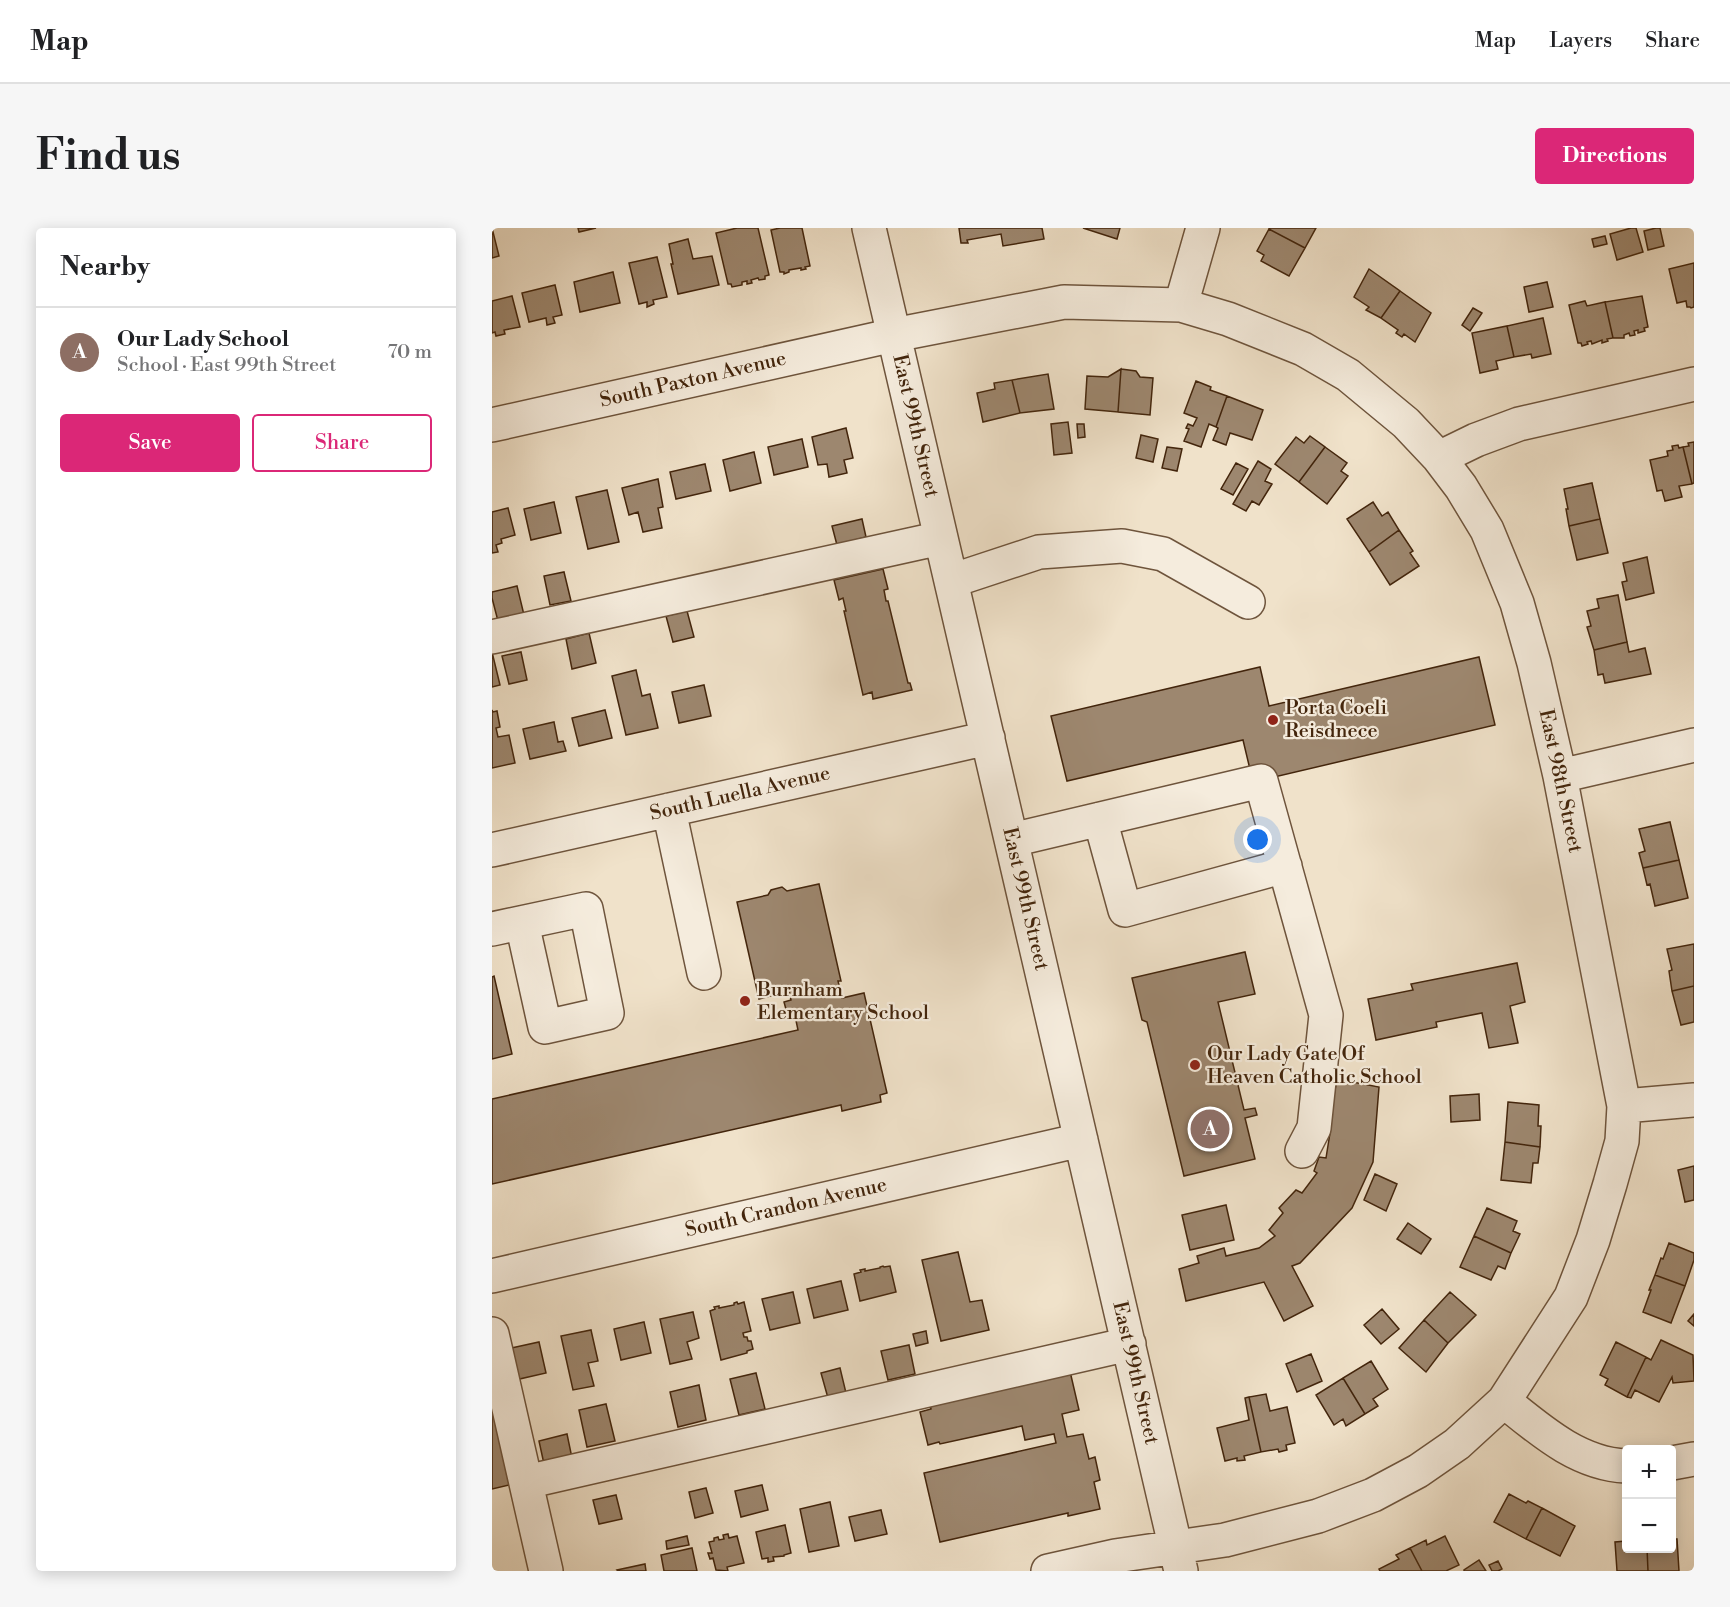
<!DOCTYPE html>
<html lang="en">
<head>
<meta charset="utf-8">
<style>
  :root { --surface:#fff; --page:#f6f6f6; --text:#202124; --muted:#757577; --line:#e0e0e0; --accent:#db2777 }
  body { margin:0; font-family:"Libre Bodoni",serif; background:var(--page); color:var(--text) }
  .controls { position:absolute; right:18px; bottom:18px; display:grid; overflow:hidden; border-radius:6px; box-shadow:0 3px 15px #0003 }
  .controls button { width:54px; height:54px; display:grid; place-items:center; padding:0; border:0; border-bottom:2px solid var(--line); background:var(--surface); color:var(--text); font:30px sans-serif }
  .you { position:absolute; left:766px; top:612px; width:21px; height:21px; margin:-15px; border:4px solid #fff; border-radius:50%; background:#1a73e8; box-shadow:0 0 0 9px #1a73e833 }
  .badge { display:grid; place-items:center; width:39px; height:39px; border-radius:50%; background:var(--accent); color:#fff; font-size:20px; font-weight:700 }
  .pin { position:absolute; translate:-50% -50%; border:3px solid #fff; box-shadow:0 2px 6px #0006 }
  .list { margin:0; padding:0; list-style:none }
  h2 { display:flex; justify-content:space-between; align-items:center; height:78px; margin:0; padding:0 24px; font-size:26px }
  h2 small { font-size:20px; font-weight:400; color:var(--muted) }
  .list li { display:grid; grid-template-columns:39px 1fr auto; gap:18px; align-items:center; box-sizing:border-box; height:90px; padding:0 24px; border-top:2px solid var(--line) }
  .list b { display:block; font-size:22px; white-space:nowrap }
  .list p { margin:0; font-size:20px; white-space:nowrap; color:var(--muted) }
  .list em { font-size:20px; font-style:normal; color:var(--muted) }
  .actions { display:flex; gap:12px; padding:18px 24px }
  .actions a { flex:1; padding:14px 0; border:2px solid var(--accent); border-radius:6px; text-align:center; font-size:21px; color:var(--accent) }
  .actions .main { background:var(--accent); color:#fff }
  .map { position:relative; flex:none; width:1202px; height:1343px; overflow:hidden; border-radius:6px }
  header { display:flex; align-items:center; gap:36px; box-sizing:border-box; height:84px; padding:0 30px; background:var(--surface); border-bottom:2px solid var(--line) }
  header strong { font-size:28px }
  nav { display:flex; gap:33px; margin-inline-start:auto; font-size:21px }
  .intro { display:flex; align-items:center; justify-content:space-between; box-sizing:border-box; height:144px; padding:0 36px }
  h1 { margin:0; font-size:42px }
  .button { padding:15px 27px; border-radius:6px; background:var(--accent); color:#fff; font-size:21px; font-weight:700 }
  main { display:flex; gap:36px; padding:0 36px }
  aside { flex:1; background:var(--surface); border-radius:6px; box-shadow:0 3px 15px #0003 }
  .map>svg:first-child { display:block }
  .building { fill:#9d876f; stroke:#43250c; stroke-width:1.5 }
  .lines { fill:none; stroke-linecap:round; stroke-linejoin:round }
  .minor-casing { stroke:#6e543c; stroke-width:36 }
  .minor { stroke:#f5ecdd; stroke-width:33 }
  .poi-dot { fill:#8f2418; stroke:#f5ecdd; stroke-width:2 }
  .labels { text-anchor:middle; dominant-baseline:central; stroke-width:4.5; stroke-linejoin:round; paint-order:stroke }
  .street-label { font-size:20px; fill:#43250c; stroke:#f5ecdd }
  .poi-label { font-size:20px; fill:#43250c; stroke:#f5ecdd; text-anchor:start }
</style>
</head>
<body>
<header>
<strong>Map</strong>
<nav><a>Map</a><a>Layers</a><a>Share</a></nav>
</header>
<div class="intro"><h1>Find us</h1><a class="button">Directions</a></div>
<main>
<aside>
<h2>Nearby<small></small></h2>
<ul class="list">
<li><span class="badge" style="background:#8d6e63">A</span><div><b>Our Lady School</b><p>School · East 99th Street</p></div><em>70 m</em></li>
</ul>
<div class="actions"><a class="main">Save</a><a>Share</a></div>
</aside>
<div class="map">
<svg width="1202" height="1343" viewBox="0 0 1202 1343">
  <rect width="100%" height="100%" fill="#f0e2ca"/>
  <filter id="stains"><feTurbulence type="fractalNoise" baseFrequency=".00333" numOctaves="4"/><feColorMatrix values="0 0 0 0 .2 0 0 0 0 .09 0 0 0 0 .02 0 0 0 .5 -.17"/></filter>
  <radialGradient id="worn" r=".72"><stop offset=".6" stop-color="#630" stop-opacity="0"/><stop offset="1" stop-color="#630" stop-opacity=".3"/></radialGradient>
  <path class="building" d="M 0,0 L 7,28 L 0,30 Z
    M 86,0 L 104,0 L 87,4 Z
    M 245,0 L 266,0 L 277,47 L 273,48 L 273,51 L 267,52 L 266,50 L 259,52 L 260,55 L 255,56 L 255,53 L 250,54 L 250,57 L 240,59 L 239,56 L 236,56 L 224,5 Z
    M 288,0 L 310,0 L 318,38 L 313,39 L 314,41 L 309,42 L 309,40 L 297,42 L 297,44 L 292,46 L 292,44 L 288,44 L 279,2 Z
    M 467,0 L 550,0 L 552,11 L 511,18 L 509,6 L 475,12 L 476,15 L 469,15 Z
    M 591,0 L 628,0 L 625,11 Z
    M 777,0 L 824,0 L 813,20 L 777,1 Z
    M 1139,0 L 1144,0 L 1151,24 L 1125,32 L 1118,6 Z
    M 1164,0 L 1168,0 L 1172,18 L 1156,22 L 1152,3 Z
    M 777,1 L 813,20 L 797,48 L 769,33 L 772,27 L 765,23 Z
    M 1113,8 L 1115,16 L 1102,19 L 1100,11 Z
    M 196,11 L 201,31 L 220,28 L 227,57 L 186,66 L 179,36 L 181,36 L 177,16 Z
    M 165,29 L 175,69 L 161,72 L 162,76 L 155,79 L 155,74 L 147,76 L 137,35 Z
    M 1202,35 L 1202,79 L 1199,80 L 1198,79 L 1195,79 L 1194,73 L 1185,75 L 1177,41 Z
    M 877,41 L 908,63 L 889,90 L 874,82 L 877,79 L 862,69 Z
    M 121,44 L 128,75 L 88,84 L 82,54 Z
    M 1055,54 L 1061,79 L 1037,84 L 1032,59 Z
    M 63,57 L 70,87 L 61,89 L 63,95 L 55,97 L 54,90 L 37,94 L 30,65 Z
    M 908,63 L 939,85 L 923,114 L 912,106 L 910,109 L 904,105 L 906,102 L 889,90 Z
    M 20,68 L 28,99 L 12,102 L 13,106 L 4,108 L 3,104 L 0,105 L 0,73 Z
    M 1150,68 L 1156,99 L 1152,100 L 1153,103 L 1146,105 L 1146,102 L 1142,103 L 1143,107 L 1138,108 L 1137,105 L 1132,107 L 1132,110 L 1121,110 L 1113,74 Z
    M 1093,73 L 1095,78 L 1113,74 L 1121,110 L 1115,111 L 1116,113 L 1110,115 L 1110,112 L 1100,116 L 1099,113 L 1095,114 L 1096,116 L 1090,118 L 1089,115 L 1086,115 L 1077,77 Z
    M 981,80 L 990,85 L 978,103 L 970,97 Z
    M 1051,90 L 1059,126 L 1040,130 L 1039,126 L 1022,129 L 1015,98 Z
    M 1015,98 L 1022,129 L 1004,133 L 1006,141 L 988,145 L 980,105 Z
    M 629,141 L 644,143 L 648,149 L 661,150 L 658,187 L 626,184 Z
    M 629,141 L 626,184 L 593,181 L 595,148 L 616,149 Z
    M 556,146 L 562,181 L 528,185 L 520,152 Z
    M 520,152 L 528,185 L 491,194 L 485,165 L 503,161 L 502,155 Z
    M 704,153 L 719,159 L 718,162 L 735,168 L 724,199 L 717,196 L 709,219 L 692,213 L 697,201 L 694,200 L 696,196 L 701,198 L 705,190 L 692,185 Z
    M 735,168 L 771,182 L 760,212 L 738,205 L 734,217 L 721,212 L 726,200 L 724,199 Z
    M 576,194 L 580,225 L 562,227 L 559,196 Z
    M 585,196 L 592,196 L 593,209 L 586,210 Z
    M 354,200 L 361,230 L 352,232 L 355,245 L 337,249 L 335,236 L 326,237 L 320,209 Z
    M 649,207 L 666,211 L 661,234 L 644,230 Z
    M 818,208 L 833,219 L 807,254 L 783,236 L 804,209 L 812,215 Z
    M 310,211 L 316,239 L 282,247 L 276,219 Z
    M 1202,214 L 1202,255 L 1200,256 L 1191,219 L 1197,218 L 1196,215 Z
    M 1186,217 L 1187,220 L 1191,219 L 1200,256 L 1187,258 L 1190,269 L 1173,273 L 1170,262 L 1165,263 L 1158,232 L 1176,228 L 1175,223 L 1181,222 L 1180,218 Z
    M 675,219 L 690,221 L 685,243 L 670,240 Z
    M 833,219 L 855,235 L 849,243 L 856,248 L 835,276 L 807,254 Z
    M 262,224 L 269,255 L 238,263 L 231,232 Z
    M 766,233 L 779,241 L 773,253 L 780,256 L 767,277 L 760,273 L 754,283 L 741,276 Z
    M 744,235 L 756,241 L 741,267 L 729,261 Z
    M 213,236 L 219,263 L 184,271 L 178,244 Z
    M 166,251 L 171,279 L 166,280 L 170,300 L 151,304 L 146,284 L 137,287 L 130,260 Z
    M 1100,255 L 1108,291 L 1077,298 L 1074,281 L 1076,281 L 1072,261 Z
    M 115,262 L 127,314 L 96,321 L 84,269 Z
    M 62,274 L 69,305 L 39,312 L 32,281 Z
    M 881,274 L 890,288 L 896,284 L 907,302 L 877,324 L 855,291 Z
    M 16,280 L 23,307 L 9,311 L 10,315 L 4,317 L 6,324 L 0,325 L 0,284 Z
    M 370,291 L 374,309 L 345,317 L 340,298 Z
    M 1108,291 L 1116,325 L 1085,332 L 1077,298 Z
    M 907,302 L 921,323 L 918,325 L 927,338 L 898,357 L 877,324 Z
    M 1155,329 L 1162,365 L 1134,372 L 1130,354 L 1135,353 L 1131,335 Z
    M 391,341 L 396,361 L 392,362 L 394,373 L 396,373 L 416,455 L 418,455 L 420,462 L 381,471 L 380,464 L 371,467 L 352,383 L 354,383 L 351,370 L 347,372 L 342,352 Z
    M 72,344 L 79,373 L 58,377 L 52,348 Z
    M 25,358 L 32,387 L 6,393 L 0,370 L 0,364 Z
    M 1126,367 L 1135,414 L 1102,422 L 1095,399 L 1099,398 L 1095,383 L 1107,380 L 1105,371 Z
    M 195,383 L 202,409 L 181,414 L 174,388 Z
    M 97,405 L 104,435 L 80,441 L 74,411 Z
    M 1135,414 L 1137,424 L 1153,420 L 1159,446 L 1113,455 L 1111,446 L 1106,447 L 1102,422 Z
    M 0,424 L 8,457 L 0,459 Z
    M 29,424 L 35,452 L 17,456 L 10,428 Z
    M 987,429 L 1003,497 L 761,554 L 751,512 L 575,553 L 559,488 L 768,439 L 777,478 Z
    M 144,442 L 150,468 L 158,466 L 166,500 L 134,507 L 120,448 Z
    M 212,457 L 219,488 L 187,495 L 180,464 Z
    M 0,482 L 1,484 L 5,483 L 8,499 L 4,500 L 6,509 L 17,507 L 23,535 L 0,540 Z
    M 113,482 L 120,510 L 87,518 L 80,490 Z
    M 62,494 L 66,514 L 71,513 L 74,523 L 38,531 L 31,501 Z
    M 1178,594 L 1187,632 L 1151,640 L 1147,625 L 1153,623 L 1147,601 Z
    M 1187,632 L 1196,670 L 1163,678 L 1158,656 L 1155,657 L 1151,640 Z
    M 327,656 L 349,753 L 346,753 L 350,770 L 372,765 L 395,865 L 388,867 L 389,874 L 350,883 L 349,877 L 0,956 L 0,871 L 306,802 L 302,783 L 295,785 L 292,774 L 299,772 L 297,763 L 267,771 L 245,674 L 276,667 L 279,662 L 290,659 L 295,663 Z
    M 1202,716 L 1202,758 L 1180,763 L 1177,743 L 1180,742 L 1175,721 Z
    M 753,724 L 763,766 L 726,774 L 752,882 L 763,880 L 765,887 L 753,890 L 763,931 L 692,948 L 655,794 L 650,792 L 640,750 Z
    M 1025,735 L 1033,774 L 1018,778 L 1026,815 L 997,820 L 990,785 L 944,794 L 945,799 L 884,812 L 876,771 L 921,762 L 919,756 Z
    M 2,748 L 20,826 L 0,831 L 0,749 Z
    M 1202,758 L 1202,794 L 1189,797 L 1180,763 Z
    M 845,851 L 887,859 L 881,934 L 860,980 L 808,1035 L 800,1038 L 821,1078 L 792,1093 L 772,1054 L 694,1073 L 687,1041 L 707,1035 L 705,1028 L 732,1020 L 734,1028 L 767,1020 L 783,1008 L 777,1002 L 791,985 L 787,980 L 804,962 L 810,965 L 825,945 L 822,943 L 827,929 L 834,930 L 838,905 L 835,905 Z
    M 987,866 L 988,892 L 959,894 L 958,868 Z
    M 1016,874 L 1047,877 L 1046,898 L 1049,898 L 1048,919 L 1013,914 Z
    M 1013,914 L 1048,919 L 1046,935 L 1041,935 L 1039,955 L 1009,952 Z
    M 1202,938 L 1202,972 L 1193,974 L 1186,942 Z
    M 883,946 L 905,956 L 894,983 L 872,972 Z
    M 734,977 L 742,1012 L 698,1022 L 690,987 Z
    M 995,980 L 1025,993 L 1021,1003 L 1028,1006 L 1019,1025 L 982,1008 Z
    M 916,995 L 939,1011 L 929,1026 L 905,1011 Z
    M 982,1008 L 1019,1025 L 1013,1041 L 1006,1038 L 999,1052 L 968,1039 Z
    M 1177,1015 L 1202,1025 L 1202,1032 L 1193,1058 L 1163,1047 L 1169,1030 L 1171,1031 Z
    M 466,1024 L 478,1074 L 490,1072 L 497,1102 L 449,1113 L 430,1032 Z
    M 391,1038 L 392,1039 L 398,1038 L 404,1064 L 368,1073 L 362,1046 L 369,1044 L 368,1042 L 373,1041 L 373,1043 L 388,1040 L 388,1039 Z
    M 1163,1047 L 1193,1058 L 1179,1095 L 1151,1084 L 1159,1062 L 1157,1062 Z
    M 349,1053 L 356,1082 L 322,1090 L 315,1061 Z
    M 301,1064 L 308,1095 L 278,1102 L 270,1071 Z
    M 958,1064 L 984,1087 L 956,1115 L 932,1092 Z
    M 245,1074 L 246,1076 L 252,1074 L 259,1103 L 251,1105 L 252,1109 L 255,1109 L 256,1113 L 259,1113 L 261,1121 L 255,1123 L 255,1125 L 229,1132 L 218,1083 L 223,1081 L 222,1079 L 227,1078 L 227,1080 L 242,1077 L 242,1075 Z
    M 890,1081 L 907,1101 L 889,1116 L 872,1097 Z
    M 201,1084 L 207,1110 L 195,1114 L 200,1131 L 178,1136 L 168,1091 Z
    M 1202,1086 L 1202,1098 L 1196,1093 Z
    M 932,1092 L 956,1115 L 934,1144 L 907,1120 Z
    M 152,1094 L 159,1125 L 129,1132 L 122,1101 Z
    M 99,1102 L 106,1133 L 96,1135 L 102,1158 L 81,1162 L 69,1108 Z
    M 434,1103 L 436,1115 L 424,1118 L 421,1106 Z
    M 1169,1112 L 1201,1127 L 1202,1153 L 1181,1155 L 1180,1149 L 1167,1174 L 1143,1162 L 1139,1170 L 1135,1169 L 1154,1129 L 1159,1132 Z
    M 47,1114 L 54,1145 L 23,1152 L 15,1121 Z
    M 1124,1114 L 1154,1129 L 1135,1169 L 1113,1157 L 1116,1151 L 1108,1147 Z
    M 417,1117 L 423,1146 L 396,1152 L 389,1123 Z
    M 819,1126 L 830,1153 L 805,1164 L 794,1136 Z
    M 879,1133 L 896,1161 L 881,1171 L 886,1178 L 873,1186 L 851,1150 Z
    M 577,1139 L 587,1182 L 570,1186 L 575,1209 L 591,1206 L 597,1231 L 603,1229 L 608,1252 L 602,1254 L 608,1281 L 576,1288 L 576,1285 L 448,1314 L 432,1245 L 564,1215 L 562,1206 L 533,1212 L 530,1198 L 448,1216 L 447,1214 L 436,1217 L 428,1184 L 439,1181 L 437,1170 Z
    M 348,1140 L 354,1165 L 336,1170 L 329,1145 Z
    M 264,1145 L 273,1181 L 247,1187 L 238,1151 Z
    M 851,1150 L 873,1186 L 854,1198 L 851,1191 L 842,1197 L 824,1167 Z
    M 207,1157 L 214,1192 L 186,1199 L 178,1164 Z
    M 774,1166 L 778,1183 L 795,1179 L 803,1215 L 794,1217 L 795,1222 L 787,1224 L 786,1221 L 769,1224 L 757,1169 Z
    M 0,1167 L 21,1256 L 0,1261 Z
    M 757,1169 L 769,1224 L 752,1228 L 753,1232 L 745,1233 L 745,1230 L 733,1233 L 725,1200 L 757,1192 L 753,1170 Z
    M 114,1176 L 123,1213 L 95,1219 L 87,1182 Z
    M 75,1206 L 80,1230 L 52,1236 L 47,1213 Z
    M 270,1257 L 276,1282 L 249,1289 L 243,1263 Z
    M 214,1260 L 221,1285 L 203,1290 L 197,1264 Z
    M 1017,1266 L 1034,1275 L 1036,1273 L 1050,1280 L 1034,1311 L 1002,1294 Z
    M 124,1267 L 130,1291 L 107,1296 L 101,1272 Z
    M 338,1274 L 347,1318 L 317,1324 L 308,1281 Z
    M 1050,1280 L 1083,1298 L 1068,1328 L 1034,1311 Z
    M 389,1282 L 395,1306 L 363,1313 L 357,1289 Z
    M 293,1297 L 299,1325 L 292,1327 L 292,1328 L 281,1329 L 282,1333 L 276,1334 L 276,1330 L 270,1331 L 264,1304 Z
    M 236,1306 L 237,1310 L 245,1308 L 252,1335 L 235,1339 L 236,1343 L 224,1342 L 221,1330 L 218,1331 L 216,1325 L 220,1325 L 217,1314 L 222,1313 L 222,1310 L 226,1309 L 227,1312 L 232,1311 L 231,1307 Z
    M 195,1308 L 197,1317 L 175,1321 L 174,1313 Z
    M 953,1308 L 967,1337 L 954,1343 L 930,1343 L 918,1320 L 934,1312 L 935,1317 Z
    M 1180,1311 L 1185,1311 L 1187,1343 L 1156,1343 L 1155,1320 L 1180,1320 Z
    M 1134,1313 L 1134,1320 L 1155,1320 L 1156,1343 L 1125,1343 L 1123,1314 Z
    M 200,1320 L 205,1343 L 172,1343 L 169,1327 Z
    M 918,1320 L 930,1343 L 888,1343 L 887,1341 L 907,1331 L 904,1327 Z
    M 987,1332 L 994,1343 L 972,1343 L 972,1342 Z
    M 1006,1333 L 1010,1341 L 1006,1343 L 1000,1343 L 997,1337 Z
    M 153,1336 L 154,1343 L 126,1343 L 125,1342 Z"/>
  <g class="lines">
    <g class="minor-casing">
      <path id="minor" d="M 377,0 L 689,1343
        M 689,77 L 736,91 L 811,121 L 856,147 L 914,195 L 947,230 L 969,259 L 995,302 L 1025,375 L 1042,435 L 1068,548 L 1132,878 L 1130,913 L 1118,956 L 1101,1012 L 1079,1069 L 1012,1173
        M 0,197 L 402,107 L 572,74 L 689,77 L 711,0
        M 947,230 L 984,212 L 1027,196 L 1202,156
        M 459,353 L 547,324 L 630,318 L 671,326 L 756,374
        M 0,409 L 449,310
        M 1068,548 L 1202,517
        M 177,582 L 212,745
        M 608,591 L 633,682 L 793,638
        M 520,612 L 769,553 L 834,787 L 822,900 L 810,923
        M 0,622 L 496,510
        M 0,701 L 94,681 L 115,785 L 53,799 L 30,695
        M 1132,878 L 1202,872
        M 0,1048 L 589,912
        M 0,1106 L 54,1343
        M 1180,1235 L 1202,1231
        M 34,1254 L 637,1116
        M 556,1343 L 623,1328 L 733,1312 L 826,1288 L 881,1267 L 926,1243 L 965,1216 L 1012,1173 C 1048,1202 1086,1236 1134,1238"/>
    </g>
    <use href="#minor" class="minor"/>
  </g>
  <g class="poi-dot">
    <circle cx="781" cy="492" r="6"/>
    <circle cx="253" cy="773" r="6"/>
    <circle cx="703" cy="837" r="6"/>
  </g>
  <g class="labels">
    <g class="street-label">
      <text transform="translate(201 152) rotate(-13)">South Paxton Avenue</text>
      <text transform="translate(423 198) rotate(77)">East 99th Street</text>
      <text transform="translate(1068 553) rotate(78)">East 98th Street</text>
      <text transform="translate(248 566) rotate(-13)">South Luella Avenue</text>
      <text transform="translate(533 671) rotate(77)">East 99th Street</text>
      <text transform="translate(294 980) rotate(-13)">South Crandon Avenue</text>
      <text transform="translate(643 1145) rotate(77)">East 99th Street</text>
    </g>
    <g class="poi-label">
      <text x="793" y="480">Porta Coeli<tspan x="793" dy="23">Reisdnece</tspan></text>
      <text x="265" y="762">Burnham<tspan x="265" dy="23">Elementary School</tspan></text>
      <text x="715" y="826">Our Lady Gate Of<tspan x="715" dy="23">Heaven Catholic School</tspan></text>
    </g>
  </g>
  <rect width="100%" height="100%" filter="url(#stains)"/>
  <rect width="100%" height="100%" fill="url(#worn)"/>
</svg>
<div class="controls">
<button>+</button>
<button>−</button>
</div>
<div class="you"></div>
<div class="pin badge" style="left:718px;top:901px;background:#8d6e63">A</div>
</div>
</main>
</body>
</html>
